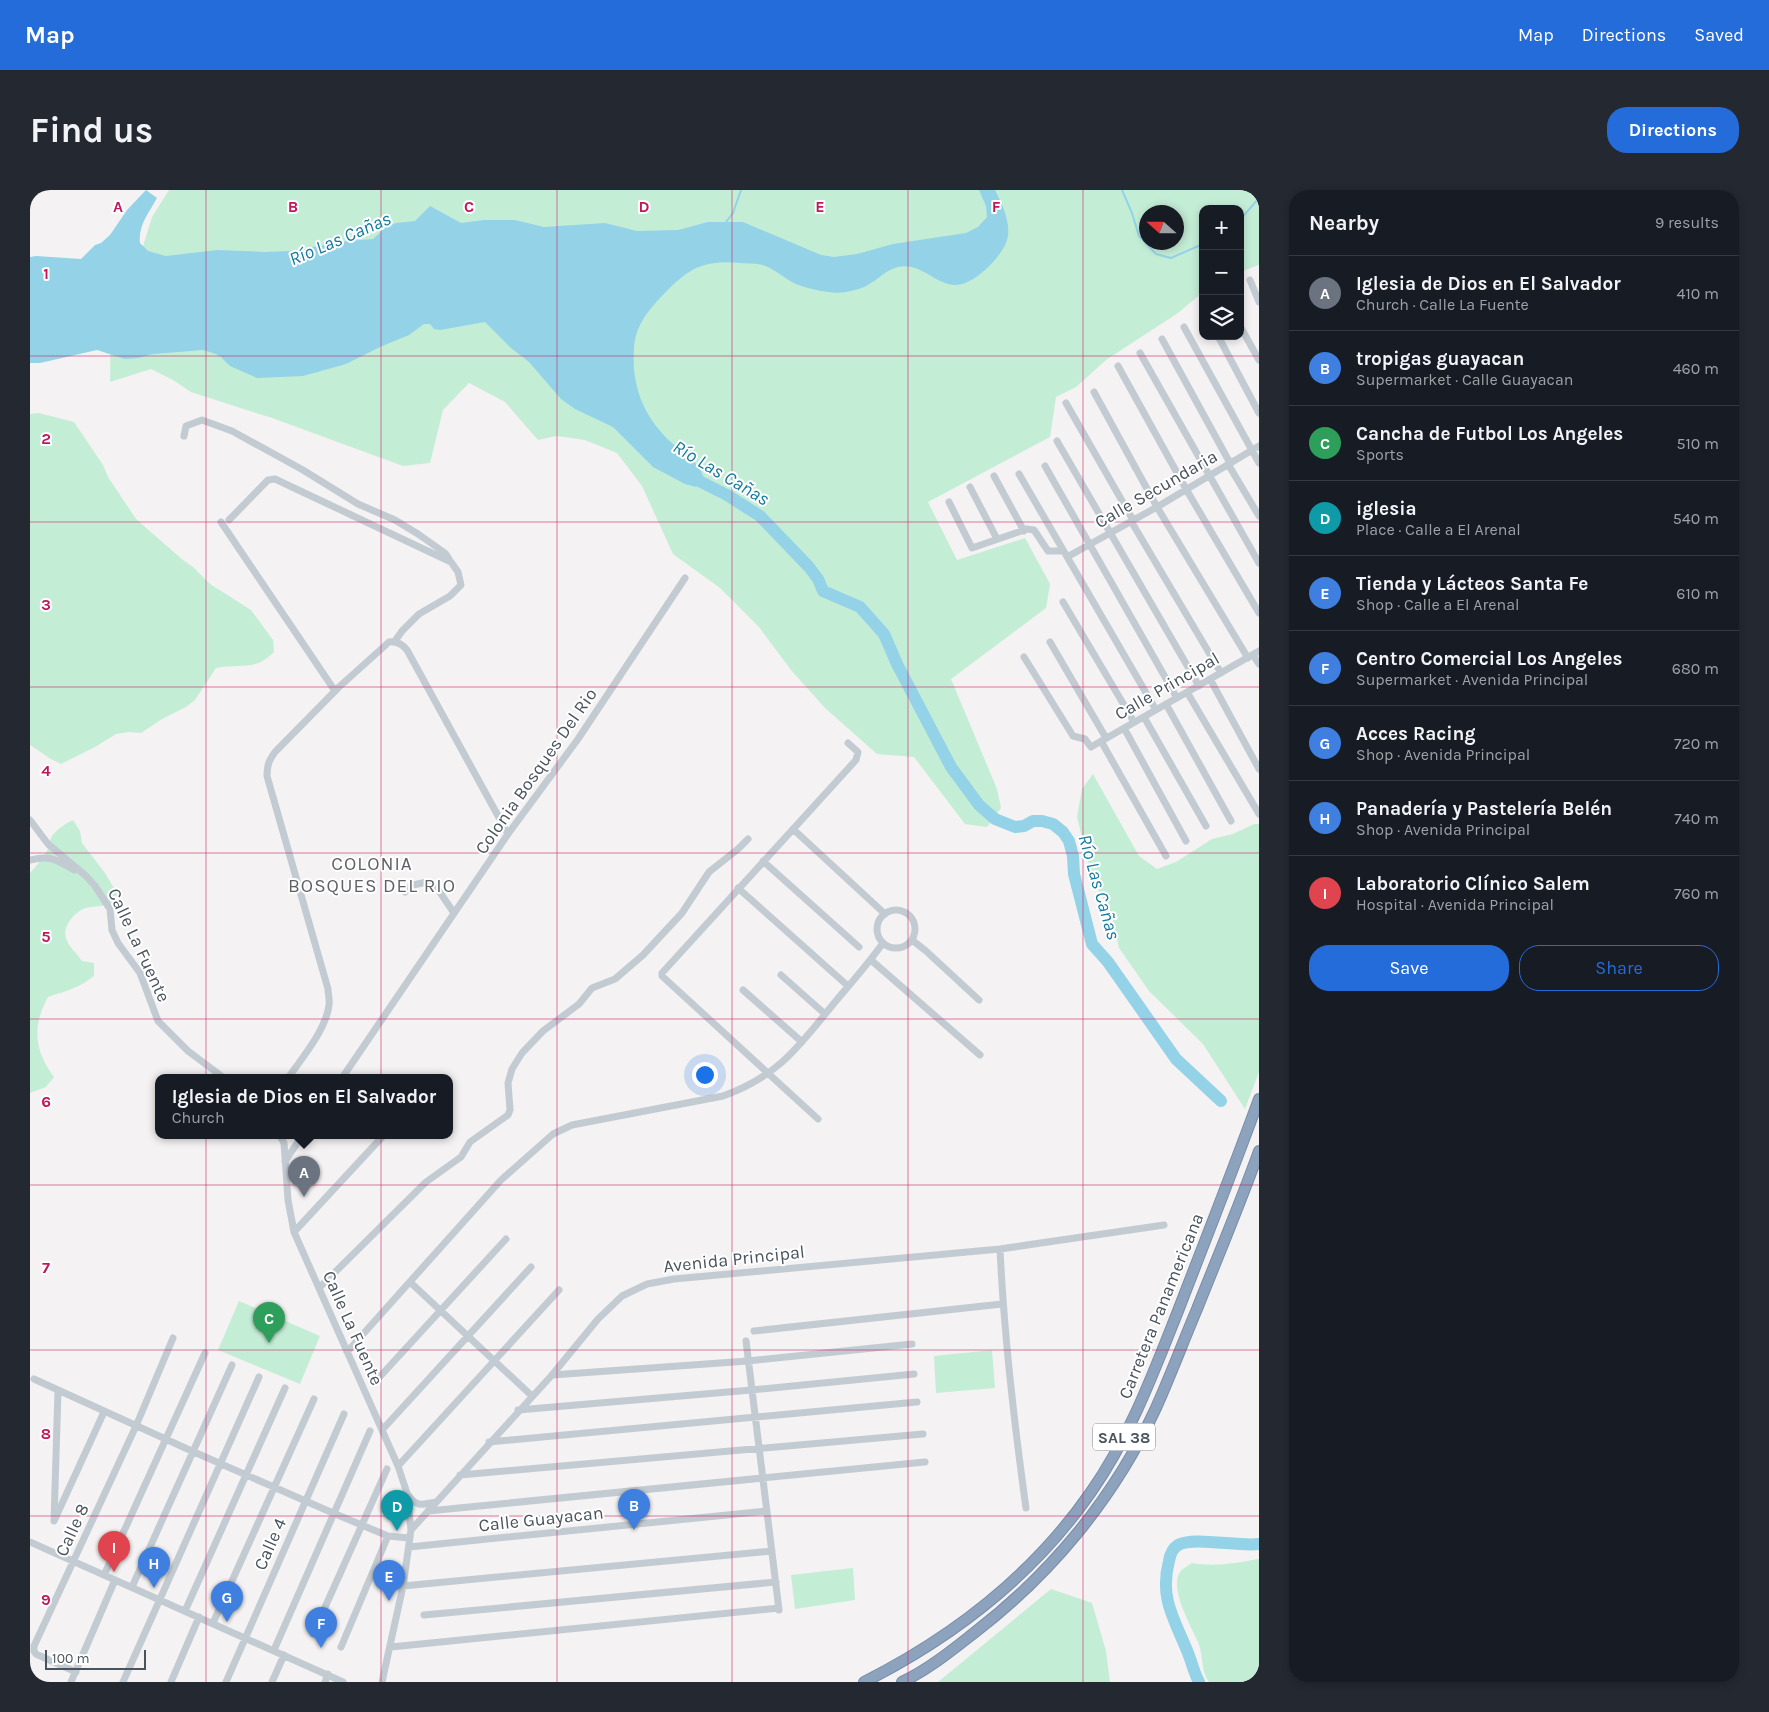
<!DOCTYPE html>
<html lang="en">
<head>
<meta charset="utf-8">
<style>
  :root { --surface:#171b24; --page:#242831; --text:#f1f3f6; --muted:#9ea1a6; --line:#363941; --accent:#256cdb }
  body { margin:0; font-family:Karla,sans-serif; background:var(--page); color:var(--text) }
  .controls { position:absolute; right:15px; top:15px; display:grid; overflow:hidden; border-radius:10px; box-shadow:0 2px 8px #0003 }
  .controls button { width:45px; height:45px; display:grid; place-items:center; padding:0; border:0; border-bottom:1px solid var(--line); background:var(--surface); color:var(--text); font:25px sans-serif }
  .compass { position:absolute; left:1109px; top:15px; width:45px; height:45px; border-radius:50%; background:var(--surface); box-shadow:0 2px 8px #0003; rotate:291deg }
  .scale { position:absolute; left:15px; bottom:12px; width:101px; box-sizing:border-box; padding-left:5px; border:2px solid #4a545e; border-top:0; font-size:14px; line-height:18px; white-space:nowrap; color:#4a545e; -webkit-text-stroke:4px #fff; paint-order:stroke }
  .you { position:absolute; left:674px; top:884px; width:18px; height:18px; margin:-12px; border:4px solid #fff; border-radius:50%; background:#1a73e8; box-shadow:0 0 0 8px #1a73e833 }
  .badge { display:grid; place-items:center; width:32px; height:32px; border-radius:50%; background:var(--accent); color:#fff; font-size:16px; font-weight:700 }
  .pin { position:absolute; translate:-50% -41px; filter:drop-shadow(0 1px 2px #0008) }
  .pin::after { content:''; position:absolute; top:26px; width:18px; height:15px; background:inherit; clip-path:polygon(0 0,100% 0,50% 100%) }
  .popup { position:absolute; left:125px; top:884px; width:298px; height:65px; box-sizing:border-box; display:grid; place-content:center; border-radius:10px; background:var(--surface); filter:drop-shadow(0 1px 4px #0005); font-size:16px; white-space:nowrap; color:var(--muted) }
  .popup b { font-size:19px; color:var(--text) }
  .popup::after { content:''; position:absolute; left:50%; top:100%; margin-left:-10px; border:10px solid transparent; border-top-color:var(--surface) }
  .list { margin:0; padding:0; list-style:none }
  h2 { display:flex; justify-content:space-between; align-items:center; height:65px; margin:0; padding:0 20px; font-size:21px }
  h2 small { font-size:16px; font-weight:400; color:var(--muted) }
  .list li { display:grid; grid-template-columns:32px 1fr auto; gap:15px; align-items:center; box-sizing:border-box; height:75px; padding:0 20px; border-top:1px solid var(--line) }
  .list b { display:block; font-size:19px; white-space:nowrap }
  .list p { margin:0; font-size:16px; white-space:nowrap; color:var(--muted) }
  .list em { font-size:16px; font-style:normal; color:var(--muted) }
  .actions { display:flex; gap:10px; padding:15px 20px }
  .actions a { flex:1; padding:11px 0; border:1px solid var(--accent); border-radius:20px; text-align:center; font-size:18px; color:var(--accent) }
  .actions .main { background:var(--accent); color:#fff }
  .icon { flex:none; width:28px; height:28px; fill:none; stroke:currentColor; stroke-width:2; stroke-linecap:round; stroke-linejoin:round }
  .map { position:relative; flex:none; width:1229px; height:1492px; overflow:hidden; border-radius:20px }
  header { display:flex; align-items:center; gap:30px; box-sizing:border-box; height:70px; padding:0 25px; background:var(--accent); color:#fff }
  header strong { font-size:24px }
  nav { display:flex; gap:28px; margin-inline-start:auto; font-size:18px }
  .intro { display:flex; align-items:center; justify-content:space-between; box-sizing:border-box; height:120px; padding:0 30px }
  h1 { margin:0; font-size:35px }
  .button { padding:12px 22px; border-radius:20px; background:var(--accent); color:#fff; font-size:18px; font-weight:700 }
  main { display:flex; gap:30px; padding:0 30px }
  aside { flex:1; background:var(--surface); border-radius:20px; box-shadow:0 2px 8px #0003 }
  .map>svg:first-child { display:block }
  .green { fill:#c4edd6; fill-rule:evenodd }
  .water { fill:#94d2e8 }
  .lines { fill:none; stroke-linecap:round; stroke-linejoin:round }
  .stream { stroke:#94d2e8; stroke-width:2 }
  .river { stroke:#94d2e8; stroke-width:12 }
  .highway-casing { stroke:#788da8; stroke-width:12 }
  .minor { stroke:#c3cbd2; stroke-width:7 }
  .highway { stroke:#8da2bd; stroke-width:10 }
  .grid { fill:none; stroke:#c2185b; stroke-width:1; stroke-opacity:0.55 }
  .labels { text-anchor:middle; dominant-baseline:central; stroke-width:4; stroke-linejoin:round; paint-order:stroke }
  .shield { fill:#fff; stroke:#80878e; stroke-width:1 }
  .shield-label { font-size:16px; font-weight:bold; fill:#4a545e }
  .street-label { font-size:18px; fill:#4a545e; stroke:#fff }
  .water-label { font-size:19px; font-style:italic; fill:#157b9f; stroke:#fff }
  .neighbourhood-label { font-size:19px; letter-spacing:1px; fill:#5e6166; stroke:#fff }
  .grid-label { font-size:16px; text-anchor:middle; font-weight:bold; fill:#c2185b; stroke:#fff; stroke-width:4; stroke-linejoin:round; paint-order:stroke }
</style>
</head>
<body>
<header>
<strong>Map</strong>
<nav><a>Map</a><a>Directions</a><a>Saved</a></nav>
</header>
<div class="intro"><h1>Find us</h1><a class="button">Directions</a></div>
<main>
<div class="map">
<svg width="1229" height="1492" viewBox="0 0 1229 1492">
  <rect width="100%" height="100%" fill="#f4f2f2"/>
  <path class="green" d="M 139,0 L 1229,0 L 1229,75 L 1210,82 L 1210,19 L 1173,19 L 1173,102 L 1148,123 L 1076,170 L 1046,197 L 1026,207 L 1020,247 L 898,312 L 927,370 L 995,348 L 1020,394 L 1016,418 L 921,489 L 967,599 L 971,618 L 957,637 L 935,634 L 884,567 L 847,564 L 795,518 L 761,480 L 729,437 L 690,398 L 643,364 L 612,296 L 587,263 L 555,250 L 527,246 L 508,250 L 475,212 L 439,193 L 413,220 L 400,273 L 373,276 L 245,229 L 161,202 L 143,190 L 121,179 L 80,192 L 81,123 L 111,63 L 122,27 ZM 1116,22 L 1146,22 L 1146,52 L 1116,52 Z
    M 9,223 L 44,232 L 73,275 L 78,287 L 106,329 L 153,370 L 163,377 L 180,394 L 221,420 L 243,450 L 244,462 C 224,482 211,473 186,478 L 165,510 L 156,517 L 132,529 L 111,543 L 99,542 L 86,544 L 65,557 L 31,574 L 21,569 L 0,555 L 0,224 Z
    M 1063,584 L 1109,666 L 1127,679 L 1146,672 L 1182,649 L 1203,644 L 1224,634 L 1229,634 L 1229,882 L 1215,919 L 1173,854 L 1119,801 L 1089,758 L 1081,722 L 1066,696 L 1057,668 L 1047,627 L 1052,599 Z
    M 43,630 L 50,641 L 52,653 L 75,683 L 88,705 L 80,715 C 73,716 64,716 56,718 C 45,721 32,737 36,748 C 39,758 47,763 52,771 L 64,773 L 64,786 C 50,798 35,801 18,807 C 2,836 4,860 24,887 L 16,897 L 0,903 L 0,683 L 7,675 L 19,658 C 18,644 33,635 43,630 Z
    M 209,1111 L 290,1146 L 270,1194 L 188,1160 Z
    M 962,1160 L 965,1198 L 906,1203 L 904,1166 Z
    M 1229,1369 L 1229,1492 L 1179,1492 C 1170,1480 1174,1466 1168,1452 C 1161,1436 1139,1399 1150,1382 C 1152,1379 1159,1375 1162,1373 C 1185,1377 1206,1373 1229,1369 Z
    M 823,1378 L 825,1410 L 765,1419 L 761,1385 Z
    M 1021,1399 L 1062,1413 L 1076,1461 L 1080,1492 L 908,1492 Z"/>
  <path class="water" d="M 116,0 L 127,8 C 119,23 108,35 110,53 L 118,61 L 136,66 L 187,60 L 236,62 L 259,61 L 318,51 L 343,49 L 356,37 L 366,33 L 385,31 L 400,16 L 431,33 L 454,30 L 485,30 L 514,37 L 575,33 L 607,41 L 648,40 L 678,32 L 713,32 L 791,65 L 804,67 L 827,64 L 863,54 L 936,43 L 948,37 L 957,27 L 956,16 L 949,0 L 965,0 C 972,13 982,35 977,50 C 972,67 943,96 925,95 C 904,94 891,72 868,77 C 855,80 848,90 836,96 C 826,101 810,104 799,102 C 789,101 776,98 766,94 C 755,89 745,79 733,75 C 726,73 718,74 711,73 C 674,70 660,77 634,104 C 619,119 605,136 604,158 C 601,196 614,228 642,253 C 656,265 667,269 674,288 L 666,297 L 655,294 L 623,277 L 583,237 L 545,219 L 531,209 L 499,172 L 481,158 L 455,132 L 410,140 L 404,139 L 400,134 L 394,134 L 379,145 L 350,157 L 316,174 L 273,186 L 227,188 L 200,176 L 191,167 L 186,164 L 173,160 L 123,164 L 108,168 L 95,169 L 67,160 L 10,173 L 0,173 L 0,67 L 6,66 L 51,69 L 65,55 L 71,53 L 80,45 L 97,20 Z"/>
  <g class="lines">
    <path class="stream" d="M 1092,0 L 1102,23 L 1109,46 L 1126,64 L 1141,68 L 1173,54
      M 1210,30 L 1229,8
      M 696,32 L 703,23 L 711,0"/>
    <path class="river" d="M 655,284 L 697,305 L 730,326 L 779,377 L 788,389 L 793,401 L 830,417 L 854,444 L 867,474 L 921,577 L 949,615 L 965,629 L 985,637 L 994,636 L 1003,631 L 1012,631 L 1023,634 L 1033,642 L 1039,651 L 1043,666 L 1044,684 L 1062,754 L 1078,772 L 1146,869 L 1191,911
      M 1169,1492 C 1164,1483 1162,1473 1158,1463 C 1145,1430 1129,1409 1139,1371 C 1140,1365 1142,1359 1148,1355 C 1163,1346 1209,1357 1229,1354"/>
    <g class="highway-casing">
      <path id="highway" d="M 834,1492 C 923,1447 1004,1384 1061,1302 C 1100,1246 1123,1184 1148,1121 C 1175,1051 1203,980 1229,909
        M 872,1492 C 899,1479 921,1461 944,1443 C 1021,1384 1084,1308 1125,1220 C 1140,1187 1153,1152 1167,1119 C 1188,1066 1210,1014 1229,961"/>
    </g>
    <path class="minor" d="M 1220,90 L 1229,112
      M 1210,136 L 1229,170
      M 1154,137 L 1229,273
      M 1188,146 L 1229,223
      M 1132,149 L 1200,273
      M 1110,163 L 1229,373
      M 1088,176 L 1156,299 L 1229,423
      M 1064,202 L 1127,317 L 1218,468
      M 1036,213 L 1103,330
      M 154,246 L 156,236 L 172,230 L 202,241 L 273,280 L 328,314 L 365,330 L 388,344 L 415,363 L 419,369
      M 1027,251 L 1169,496
      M 1198,274 L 1229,326
      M 1015,276 L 1147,508
      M 989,284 L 1126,520
      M 964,286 L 994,341
      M 940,297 L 967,349
      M 919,312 L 942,358 L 997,339 L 1004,340 L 1018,361 L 1033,361
      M 199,330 L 238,290 L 245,289 L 421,372 L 428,382 L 431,395 L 420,406 L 389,424 L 372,441 L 365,451
      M 1101,331 L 1191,483
      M 191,332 L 305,501
      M 1037,367 L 1127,317 L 1229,256
      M 1033,412 L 1104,532
      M 1020,452 L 1076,548
      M 1223,465 L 1229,474
      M 994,467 L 1043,546 L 1055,549 L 1061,557 L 1229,461
      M 1180,489 L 1229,579
      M 1157,502 L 1229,624
      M 1136,514 L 1201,631
      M 1114,527 L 1176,636
      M 1094,538 L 1156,651
      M 1071,551 L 1136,666
      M 0,630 L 18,654 L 56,686 L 65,696 L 80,719 L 82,740 L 88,753 L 110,783 L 128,831 L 158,861 L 194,888
      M 763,639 L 855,724
      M 0,670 C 22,665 26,670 44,680
      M 733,671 L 829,757
      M 708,698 L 818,796
      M 375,702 L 383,695 L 397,692 L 407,698 L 424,723
      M847 739a19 19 0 1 1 38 0a19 19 0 1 1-38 0Z
      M 882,750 L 896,761 L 949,810
      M 841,770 L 950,865
      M 751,785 L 795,824
      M 713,800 L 772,852
      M 258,888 C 272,868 296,840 299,815 C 300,810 298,804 298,799 L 237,586 C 237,575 239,570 245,562 L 309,497 L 359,452 C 367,451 372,454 377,460 L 478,644
      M 312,888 L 478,644 L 548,549 L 655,388
      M 788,929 L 632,786 L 632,783 L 826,570 L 828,562 L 818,553
      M 250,946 L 254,953 L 258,1010 L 264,1042 L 368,1276 L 377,1303 L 381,1340 L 373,1396 L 352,1492
      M 255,971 L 272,946
      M 264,1042 L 353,946
      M 970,1059 C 974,1145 984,1232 996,1318
      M 380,1092 L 502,1206
      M 289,1098 L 396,992 L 431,967 L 440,952 L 478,925 L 480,920 L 478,893 L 482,879 L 492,863 L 513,841 L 549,814 L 562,798 L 585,789 L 613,765 L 652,723 L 679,682 L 708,659 L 718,649
      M 724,1141 L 972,1114
      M 716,1151 L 749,1420
      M 317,1162 L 471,990 L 523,944 L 542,935 L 693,906 C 749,886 769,856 805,812 C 821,793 838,774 853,753
      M 522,1185 L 718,1171 L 882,1154
      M 4,1189 L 164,1262 L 303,1323 L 358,1346 L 379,1348
      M 345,1192 L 476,1049
      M 28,1200 L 24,1331 L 74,1222
      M 488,1220 L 721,1200 L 884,1184
      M 352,1240 L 501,1077
      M 459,1252 L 887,1212
      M 368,1276 L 529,1100
      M 430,1285 L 893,1244
      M 379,1306 C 387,1318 394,1314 406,1312
      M 398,1321 L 895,1272
      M 381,1340 L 522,1185 L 568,1129 L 592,1106 L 617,1094 L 644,1089 L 970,1059 L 1134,1035
      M 0,1352 L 313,1492
      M 379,1357 L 737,1321
      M 74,1385 L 175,1163
      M 373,1396 L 742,1361
      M 102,1397 L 202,1175
      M 155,1421 L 255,1198
      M 394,1425 L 746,1392
      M 183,1433 L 284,1209
      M 283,1444 L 357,1279
      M 311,1457 L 358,1346
      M 361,1457 L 749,1418
      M 244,1460 L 340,1241
      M 46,1482 L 6,1464 L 4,1461 L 4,1456 L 106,1236 L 143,1148
      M 41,1492 L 85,1390
      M 93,1492 L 229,1187
      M 141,1492 L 169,1427
      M 196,1492 L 314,1224
      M 242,1492 L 254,1465
      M 295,1492 L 298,1484"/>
    <use href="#highway" class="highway"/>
  </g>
  <path class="grid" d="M 176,0 L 176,1492M 351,0 L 351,1492M 527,0 L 527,1492M 702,0 L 702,1492M 878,0 L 878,1492M 1053,0 L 1053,1492M 0,166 L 1229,166M 0,332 L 1229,332M 0,497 L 1229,497M 0,663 L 1229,663M 0,829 L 1229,829M 0,995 L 1229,995M 0,1160 L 1229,1160M 0,1326 L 1229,1326"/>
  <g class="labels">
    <rect class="shield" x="1063" y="1233.5" width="62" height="27" rx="4"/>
    <g class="shield-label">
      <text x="1094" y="1247">SAL 38</text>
    </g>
    <g class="street-label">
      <text transform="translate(1126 299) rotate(-30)">Calle Secundaria</text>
      <text transform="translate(1137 496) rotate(-30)">Calle Principal</text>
      <text transform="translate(506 581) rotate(-55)">Colonia Bosques Del Rio</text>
      <text transform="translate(109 755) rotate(65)">Calle La Fuente</text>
      <text transform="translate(704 1069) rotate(-6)">Avenida Principal</text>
      <text transform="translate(1131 1116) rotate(-68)">Carretera Panamericana</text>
      <text transform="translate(323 1138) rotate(66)">Calle La Fuente</text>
      <text transform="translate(511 1329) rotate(-6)">Calle Guayacan</text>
      <text transform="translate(42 1340) rotate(-65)">Calle 8</text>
      <text transform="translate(240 1354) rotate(-66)">Calle 4</text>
    </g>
    <g class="water-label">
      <text transform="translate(310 49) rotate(-23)">Río Las Cañas</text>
      <text transform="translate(691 283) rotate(31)">Río Las Cañas</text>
      <text transform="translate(1069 697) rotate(74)">Río Las Cañas</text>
    </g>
    <g class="neighbourhood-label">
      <text x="342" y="674">COLONIA<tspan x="342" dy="22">BOSQUES DEL RIO</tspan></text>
    </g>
  </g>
  <g class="grid-label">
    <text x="88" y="22">A</text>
    <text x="263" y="22">B</text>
    <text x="439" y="22">C</text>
    <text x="614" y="22">D</text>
    <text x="790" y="22">E</text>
    <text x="966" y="22">F</text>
    <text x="16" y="89">1</text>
    <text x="16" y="254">2</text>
    <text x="16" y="420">3</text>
    <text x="16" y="586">4</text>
    <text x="16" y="752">5</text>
    <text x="16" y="917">6</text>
    <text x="16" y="1083">7</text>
    <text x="16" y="1249">8</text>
    <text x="16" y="1415">9</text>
  </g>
</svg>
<div class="controls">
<button>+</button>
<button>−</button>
<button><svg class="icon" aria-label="layers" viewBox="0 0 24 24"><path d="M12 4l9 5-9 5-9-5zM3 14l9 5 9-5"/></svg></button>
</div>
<svg class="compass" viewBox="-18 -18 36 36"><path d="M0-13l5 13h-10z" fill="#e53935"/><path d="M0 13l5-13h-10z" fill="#9ea1a6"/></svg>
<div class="scale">100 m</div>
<div class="you"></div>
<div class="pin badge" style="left:274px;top:1007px;background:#6b7280">A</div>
<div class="popup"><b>Iglesia de Dios en El Salvador</b>Church</div>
<div class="pin badge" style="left:604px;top:1340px;background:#3f7fe0">B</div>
<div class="pin badge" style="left:239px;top:1153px;background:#2e9e5b">C</div>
<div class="pin badge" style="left:367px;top:1341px;background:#0f9aa8">D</div>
<div class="pin badge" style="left:359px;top:1411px;background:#3f7fe0">E</div>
<div class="pin badge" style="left:291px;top:1458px;background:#3f7fe0">F</div>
<div class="pin badge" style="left:197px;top:1432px;background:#3f7fe0">G</div>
<div class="pin badge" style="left:124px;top:1398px;background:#3f7fe0">H</div>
<div class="pin badge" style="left:84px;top:1382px;background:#e0444e">I</div>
</div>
<aside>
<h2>Nearby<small>9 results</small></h2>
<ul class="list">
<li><span class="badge" style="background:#6b7280">A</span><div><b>Iglesia de Dios en El Salvador</b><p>Church · Calle La Fuente</p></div><em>410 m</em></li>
<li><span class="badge" style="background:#3f7fe0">B</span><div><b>tropigas guayacan</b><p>Supermarket · Calle Guayacan</p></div><em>460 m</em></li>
<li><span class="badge" style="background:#2e9e5b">C</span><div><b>Cancha de Futbol Los Angeles</b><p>Sports</p></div><em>510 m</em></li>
<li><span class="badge" style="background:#0f9aa8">D</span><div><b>iglesia</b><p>Place · Calle a El Arenal</p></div><em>540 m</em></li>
<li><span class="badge" style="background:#3f7fe0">E</span><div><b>Tienda y Lácteos Santa Fe</b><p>Shop · Calle a El Arenal</p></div><em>610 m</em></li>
<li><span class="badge" style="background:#3f7fe0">F</span><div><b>Centro Comercial Los Angeles</b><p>Supermarket · Avenida Principal</p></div><em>680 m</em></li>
<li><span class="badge" style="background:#3f7fe0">G</span><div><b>Acces Racing</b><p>Shop · Avenida Principal</p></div><em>720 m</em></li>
<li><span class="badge" style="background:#3f7fe0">H</span><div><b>Panadería y Pastelería Belén</b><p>Shop · Avenida Principal</p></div><em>740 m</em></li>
<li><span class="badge" style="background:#e0444e">I</span><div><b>Laboratorio Clínico Salem</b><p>Hospital · Avenida Principal</p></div><em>760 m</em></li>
</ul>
<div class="actions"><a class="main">Save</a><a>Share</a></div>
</aside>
</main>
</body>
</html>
